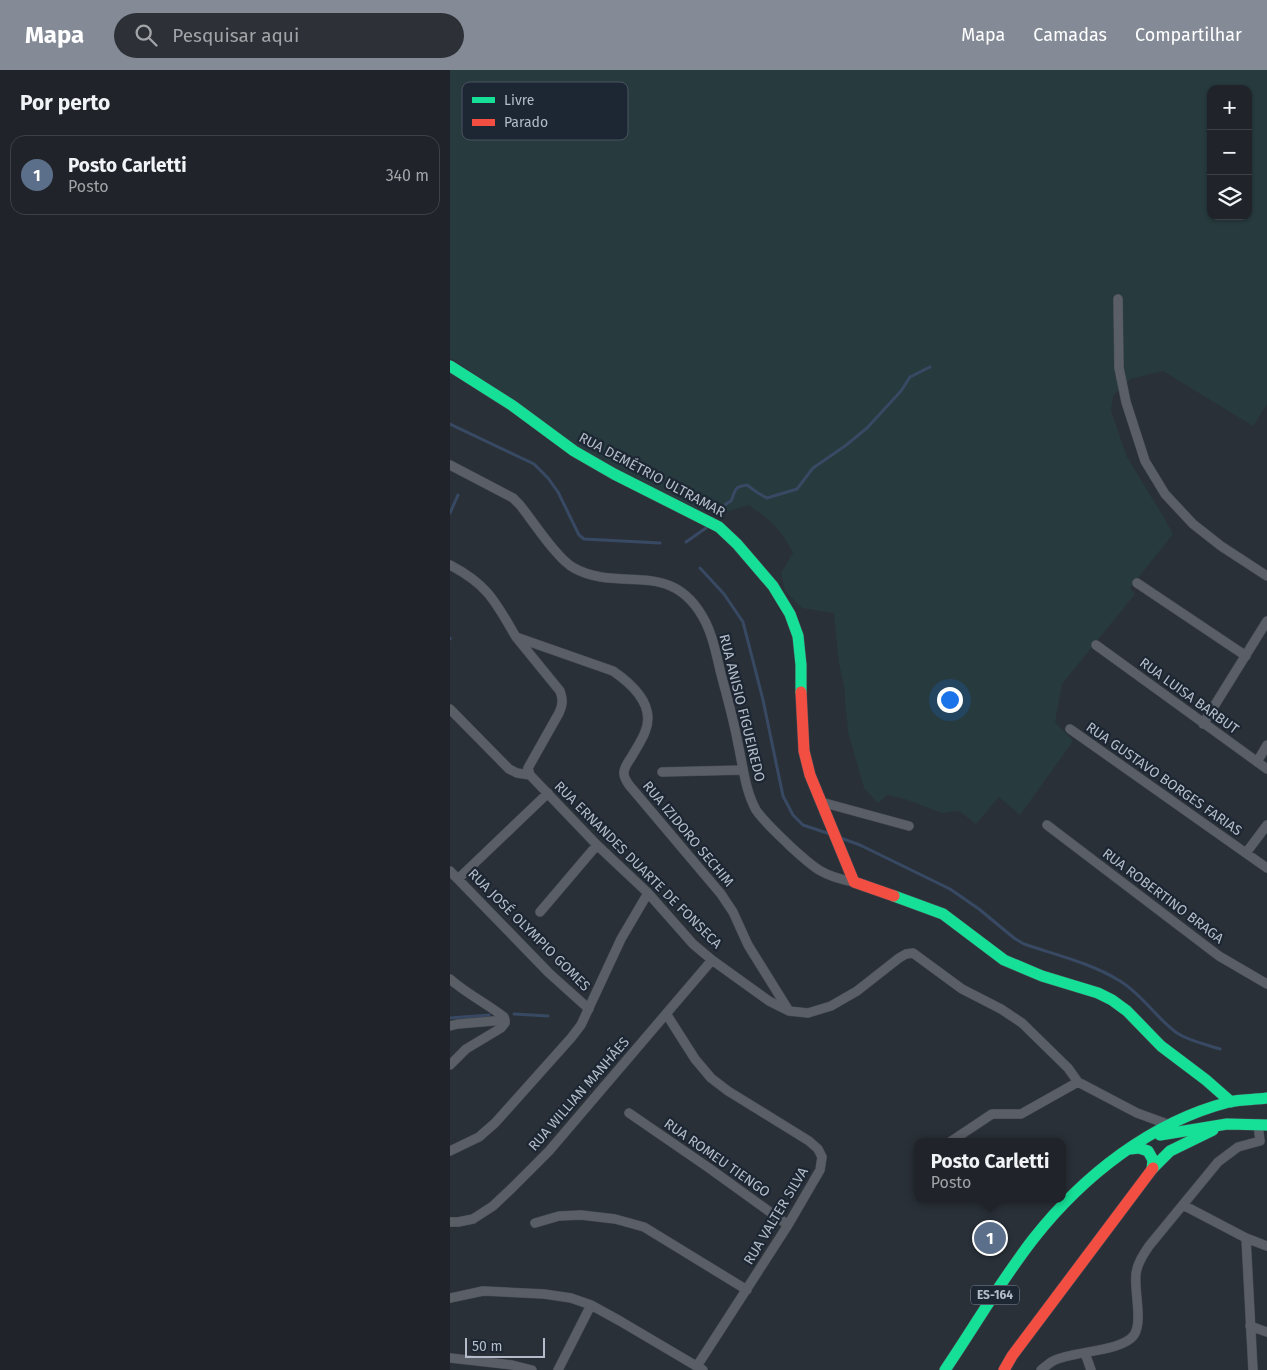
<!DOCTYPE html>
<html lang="pt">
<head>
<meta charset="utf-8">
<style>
  :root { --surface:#20242a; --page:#2d3036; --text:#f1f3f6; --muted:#a2a4a8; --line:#3d4147; --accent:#848b96 }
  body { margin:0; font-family:"Fira Sans",sans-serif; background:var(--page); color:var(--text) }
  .controls { position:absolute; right:15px; top:15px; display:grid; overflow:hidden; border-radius:10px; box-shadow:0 1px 4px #0004 }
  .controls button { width:45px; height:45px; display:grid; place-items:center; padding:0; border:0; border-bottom:1px solid var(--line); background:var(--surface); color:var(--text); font:25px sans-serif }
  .scale { position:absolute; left:15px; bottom:12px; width:80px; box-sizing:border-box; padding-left:5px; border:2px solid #b4bcc9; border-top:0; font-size:14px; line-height:18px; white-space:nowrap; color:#b4bcc9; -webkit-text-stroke:4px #1d2633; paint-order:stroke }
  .you { position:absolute; left:499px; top:629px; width:18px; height:18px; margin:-12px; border:4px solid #fff; border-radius:50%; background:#1a73e8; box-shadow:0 0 0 8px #1a73e833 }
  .badge { display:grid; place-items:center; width:32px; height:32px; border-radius:50%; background:var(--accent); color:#fff; font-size:16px; font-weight:700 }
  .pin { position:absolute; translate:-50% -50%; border:2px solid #fff; box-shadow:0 1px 5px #0006 }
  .popup { position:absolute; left:464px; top:1068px; width:152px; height:65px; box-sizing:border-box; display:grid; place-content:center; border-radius:10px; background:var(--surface); filter:drop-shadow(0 1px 4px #0005); font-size:16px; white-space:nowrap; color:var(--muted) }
  .popup b { font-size:19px; color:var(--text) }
  .popup::after { content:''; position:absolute; left:50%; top:100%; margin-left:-10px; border:10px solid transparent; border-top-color:var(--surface) }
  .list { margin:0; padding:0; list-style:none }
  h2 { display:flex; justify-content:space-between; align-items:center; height:65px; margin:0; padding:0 20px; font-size:21px }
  h2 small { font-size:16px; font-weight:400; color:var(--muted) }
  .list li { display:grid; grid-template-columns:32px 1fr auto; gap:15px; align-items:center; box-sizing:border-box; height:80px; margin:0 10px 10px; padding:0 10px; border:1px solid var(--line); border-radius:15px }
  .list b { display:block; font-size:19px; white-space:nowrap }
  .list p { margin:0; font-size:16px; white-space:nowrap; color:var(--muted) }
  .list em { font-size:16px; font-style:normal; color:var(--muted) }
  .icon { flex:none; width:28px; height:28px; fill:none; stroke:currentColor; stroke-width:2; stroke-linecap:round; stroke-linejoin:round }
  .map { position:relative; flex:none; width:817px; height:1300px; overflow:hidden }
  header { display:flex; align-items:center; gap:30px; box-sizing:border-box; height:70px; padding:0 25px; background:var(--accent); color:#fff }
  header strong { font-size:24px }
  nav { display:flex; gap:28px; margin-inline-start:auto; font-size:18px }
  .search { width:350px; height:45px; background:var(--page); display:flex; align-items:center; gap:12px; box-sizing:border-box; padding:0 18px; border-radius:28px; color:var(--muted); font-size:19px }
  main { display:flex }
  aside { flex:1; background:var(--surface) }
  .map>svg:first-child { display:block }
  .green { fill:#273a3e; fill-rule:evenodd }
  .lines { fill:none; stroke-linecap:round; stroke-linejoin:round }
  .stream { stroke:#384963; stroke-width:3 }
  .street-casing { stroke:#484c53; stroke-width:10 }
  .fast-casing { stroke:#484c53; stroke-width:12 }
  .jam-casing { stroke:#484c53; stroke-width:12 }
  .street { stroke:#5a5e66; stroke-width:9 }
  .fast { stroke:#16e098; stroke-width:11 }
  .jam { stroke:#f24e42; stroke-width:11 }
  .labels { text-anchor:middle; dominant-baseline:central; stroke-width:4.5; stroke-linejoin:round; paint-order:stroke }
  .shield { fill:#1d2633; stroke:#878f9c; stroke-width:1 }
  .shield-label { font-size:12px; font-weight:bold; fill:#b4bcc9 }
  .street-label { font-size:14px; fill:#b4bcc9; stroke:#1d2633 }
  .key { fill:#1d2633; stroke:#4a5360; stroke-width:1 }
  .key-label { font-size:14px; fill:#b4bcc9 }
</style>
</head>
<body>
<header>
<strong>Mapa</strong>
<div class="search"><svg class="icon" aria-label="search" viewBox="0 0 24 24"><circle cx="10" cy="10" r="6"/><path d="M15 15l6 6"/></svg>Pesquisar aqui</div>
<nav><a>Mapa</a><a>Camadas</a><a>Compartilhar</a></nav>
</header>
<main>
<aside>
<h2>Por perto<small></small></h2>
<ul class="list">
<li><span class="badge" style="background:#5c6f8a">1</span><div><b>Posto Carletti</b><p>Posto</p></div><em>340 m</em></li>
</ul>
</aside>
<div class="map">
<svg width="817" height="1300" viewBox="0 0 817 1300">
  <rect width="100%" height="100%" fill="#2a3038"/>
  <path class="green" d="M 0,0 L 817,0 L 817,334 L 803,356 L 713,301 L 680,309 L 663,326 L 661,341 L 677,387 L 713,446 L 723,464 L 680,518 L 685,524 L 612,614 L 605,652 L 623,671 L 570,745 L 549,727 L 526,754 L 509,741 L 492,743 L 455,729 L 437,725 L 428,733 L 414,718 L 398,662 L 394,616 L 389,593 L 384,543 L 352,538 L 335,521 L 331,503 L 343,483 C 332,460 319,448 298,435 L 279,441 L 255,440 L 227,434 L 132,381 L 66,332 L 0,288 ZM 761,19 L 798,19 L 798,146 L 761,146 Z"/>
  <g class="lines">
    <path class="stream" d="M 0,354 L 84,394 L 98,408 L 108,422 L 129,465 L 134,469 L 210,473
      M 0,443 L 8,425
      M 268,445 L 276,434 L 281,431 C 286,420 283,417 297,415 L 308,423 L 317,428 L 347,419 L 363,398 L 395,376 L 417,358 L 451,321 L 460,307 L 480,297
      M 236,472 L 256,458
      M 250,498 L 274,524 L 293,552 L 313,630 L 333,726 L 343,745 L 353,755 L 380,764
      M 0,568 L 0,569
      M 388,767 L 410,775 L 500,819 L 529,839 L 564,868 L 574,874 C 606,885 641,893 670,911 C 693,925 706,948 727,963 C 739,971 755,974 770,979
      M 64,944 L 98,946
      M 0,948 L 39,945"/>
    <g class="street-casing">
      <path id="street" d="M 668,229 L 669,298 L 676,332 L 695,391 L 715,424 L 743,454 L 771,476 L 817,506
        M 0,395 L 63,428 L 70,435 C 82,450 108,490 124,498 C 171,524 223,486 256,553 C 264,569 267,588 271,604 C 277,627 284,651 288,674 C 293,696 295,720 306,740 C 315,753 329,765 340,776 C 364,798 372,806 404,812
        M 0,495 C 38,515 45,531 66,567 L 163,601 C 182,614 206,636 195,662 C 192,670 186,679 182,686 C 179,691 173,698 174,704 C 174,707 177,712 179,715 L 271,824 L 283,842 L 298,875 L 339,941
        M 687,513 L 796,586
        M 66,567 L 110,621 C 113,629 113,634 109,643 L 78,698 L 80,705 L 147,775 L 198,823 L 243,874 L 262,890 L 319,931 L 339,941 L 358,943 L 381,936 L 407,921 L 449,888 L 456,884 L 463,883 L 512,919 L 551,939 L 572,953 L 618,998 L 628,1012 L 687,1043 L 720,1055
        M 646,575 L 817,699
        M 0,639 L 59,699 L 67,703 L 80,705
        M 753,654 L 817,551
        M 620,659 L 817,798
        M 807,692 L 817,675
        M 212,702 L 293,700
        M 371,732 L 459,756
        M 597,755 L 769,886 L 817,914
        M 796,783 L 817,755
        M 0,801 L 99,903 L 139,939
        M 8,809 L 98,723
        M 90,842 L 147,775
        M 0,909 C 17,924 36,933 54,947 L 55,950
        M 217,945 L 245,989 L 261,1008 L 278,1021 L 359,1071 L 368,1079 L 372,1087 L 370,1100 L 338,1155 L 247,1296
        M 0,956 L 8,954 L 55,950
        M 0,995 L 16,979 L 51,958 L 55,953 L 55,950
        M 179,1043 L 259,1098 L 338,1155
        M 500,1072 L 542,1044 L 571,1044 L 628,1012
        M 0,1081 L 29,1067 L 45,1053 L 121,968 L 131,955 L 171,869 L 198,823
        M 733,1135 L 796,1168 L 817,1176
        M 0,1152 L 8,1152 L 23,1149 L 43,1136 L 61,1119 L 99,1081 L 262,890
        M 85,1153 L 109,1146 L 131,1145 L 165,1149 L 194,1157 L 297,1220
        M 796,1168 L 803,1300
        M 0,1228 L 33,1221 L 94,1224 L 121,1228 L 141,1235 L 170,1251 L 253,1300
        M 800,1256 L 817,1262
        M 635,1283 L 641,1300
        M 0,1288 L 62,1295 L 82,1300
        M 108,1300 L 141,1235
        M 591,1300 C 595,1297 599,1293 603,1291 C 622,1281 672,1282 684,1265 C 693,1252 684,1221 686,1204 C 687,1194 693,1185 699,1176 L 768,1092 L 788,1077 L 810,1071 L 808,1054"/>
    </g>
    <g class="fast-casing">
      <path id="fast" d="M 0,296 L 63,336 L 124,381 L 164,404 L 269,457 L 287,474 L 323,516 L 340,544 L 348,566 L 351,595 L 351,622
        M 444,826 L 493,844 L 554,890 L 592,906 L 648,923 L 662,930 L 677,941 L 711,976 L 756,1010 L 781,1032
        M 710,1065 L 777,1054 L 817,1055
        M 680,1079 L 689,1078 L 698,1081 L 703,1090 L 702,1099
        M 703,1098 L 720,1081 L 763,1060
        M 495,1300 C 525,1256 551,1210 584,1168 C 633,1106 701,1052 779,1032 C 792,1029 805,1030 817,1028"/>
    </g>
    <g class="jam-casing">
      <path id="jam" d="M 351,622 L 354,681 L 360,705 L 404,812 L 444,826
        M 554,1300 L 562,1286 L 703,1098"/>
    </g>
    <use href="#street" class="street"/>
    <use href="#fast" class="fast"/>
    <use href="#jam" class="jam"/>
  </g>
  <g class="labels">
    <rect class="shield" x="521" y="1215.5" width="48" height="19" rx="4"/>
    <g class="shield-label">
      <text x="545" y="1225">ES-164</text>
    </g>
    <g class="street-label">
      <text transform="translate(202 405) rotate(28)">RUA DEMÉTRIO ULTRAMAR</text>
      <text transform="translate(739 626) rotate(36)">RUA LUISA BARBUT</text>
      <text transform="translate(292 638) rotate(76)">RUA ANISIO FIGUEIREDO</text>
      <text transform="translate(714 709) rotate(35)">RUA GUSTAVO BORGES FARIAS</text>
      <text transform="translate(238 764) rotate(50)">RUA IZIDORO SECHIM</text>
      <text transform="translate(188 795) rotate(45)">RUA ERNANDES DUARTE DE FONSECA</text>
      <text transform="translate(713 826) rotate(37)">RUA ROBERTINO BRAGA</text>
      <text transform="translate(79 860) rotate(45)">RUA JOSÉ OLYMPIO GOMES</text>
      <text transform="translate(129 1024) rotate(-49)">RUA WILLIAN MANHÃES</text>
      <text transform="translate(267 1088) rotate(35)">RUA ROMEU TIENGO</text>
      <text transform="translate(326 1146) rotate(-59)">RUA VALTER SILVA</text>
    </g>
  </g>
  <rect x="12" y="12" width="166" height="58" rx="8" class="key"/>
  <rect x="22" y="27" width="23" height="6" fill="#16e098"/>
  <rect x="22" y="49" width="23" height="7" fill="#f24e42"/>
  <g class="key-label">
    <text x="54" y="35">Livre</text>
    <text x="54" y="57">Parado</text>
  </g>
</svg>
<div class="controls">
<button>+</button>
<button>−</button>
<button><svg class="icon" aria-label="layers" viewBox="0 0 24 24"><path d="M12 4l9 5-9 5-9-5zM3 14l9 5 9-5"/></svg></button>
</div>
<div class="scale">50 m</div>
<div class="you"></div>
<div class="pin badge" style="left:540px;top:1168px;background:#5c6f8a">1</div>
<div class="popup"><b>Posto Carletti</b>Posto</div>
</div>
</main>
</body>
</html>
